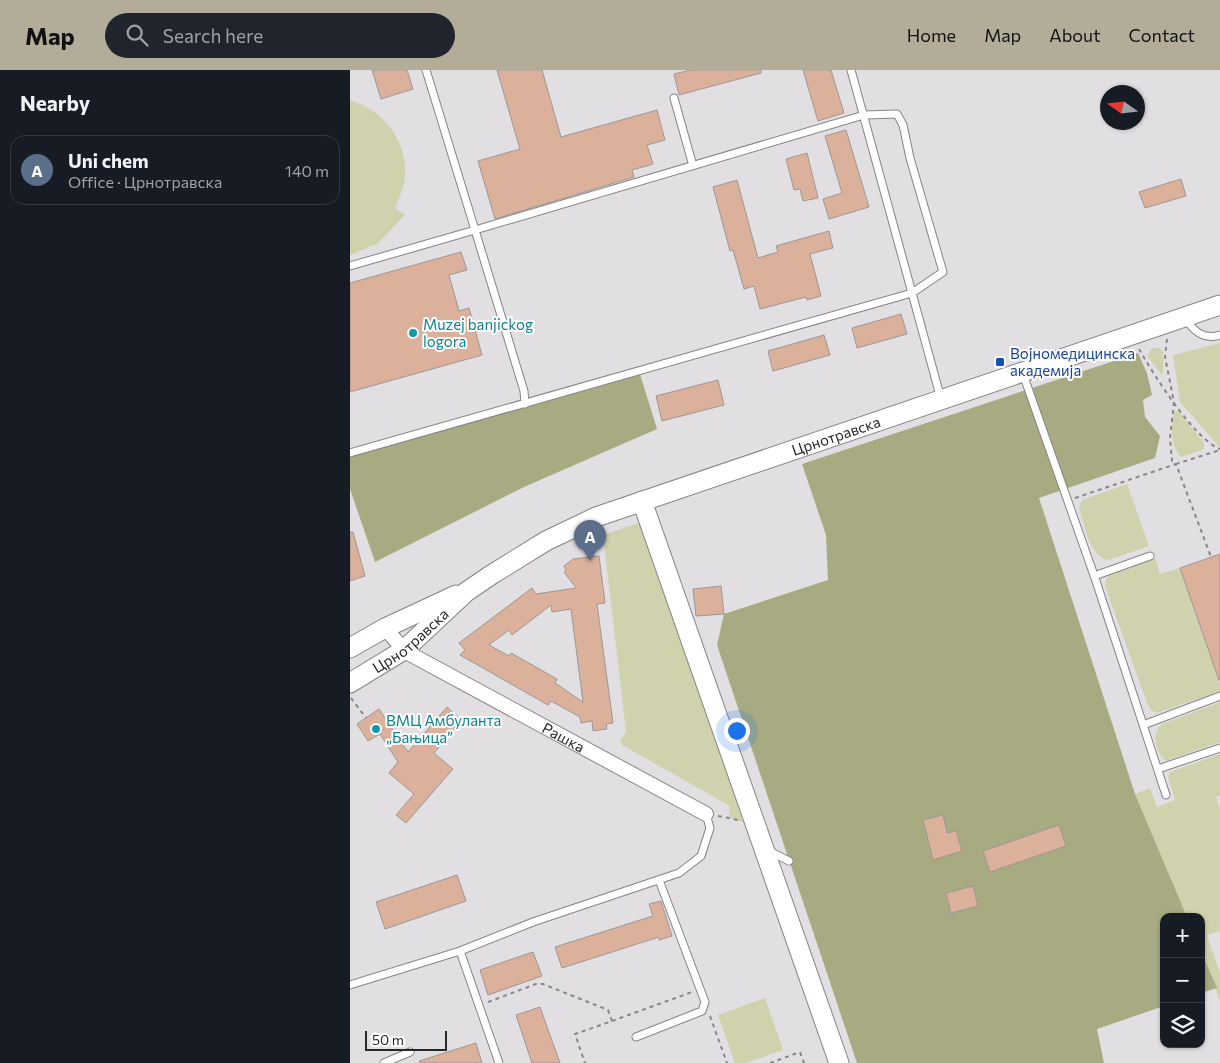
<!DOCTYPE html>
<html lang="en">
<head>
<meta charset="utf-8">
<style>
  :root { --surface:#171b24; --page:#20242c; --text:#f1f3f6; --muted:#9ea1a6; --line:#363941; --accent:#b2ac98 }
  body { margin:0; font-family:Commissioner,sans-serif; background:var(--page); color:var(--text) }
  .controls { position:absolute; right:15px; bottom:15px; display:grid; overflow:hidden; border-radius:10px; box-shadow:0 1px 4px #0004 }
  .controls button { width:45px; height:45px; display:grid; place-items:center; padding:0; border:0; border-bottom:1px solid var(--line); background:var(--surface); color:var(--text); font:25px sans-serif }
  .compass { position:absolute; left:750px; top:15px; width:45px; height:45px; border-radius:50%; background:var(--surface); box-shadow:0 1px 4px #0004; rotate:284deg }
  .scale { position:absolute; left:15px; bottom:12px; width:82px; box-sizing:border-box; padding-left:5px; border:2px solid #262527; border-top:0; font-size:14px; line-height:18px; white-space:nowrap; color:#262527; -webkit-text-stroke:4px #fff; paint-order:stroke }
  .you { position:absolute; left:386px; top:660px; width:18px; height:18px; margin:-12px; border:4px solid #fff; border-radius:50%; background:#1a73e8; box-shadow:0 0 0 8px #1a73e833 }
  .badge { display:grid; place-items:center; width:32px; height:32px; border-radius:50%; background:var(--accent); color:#fff; font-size:16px; font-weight:700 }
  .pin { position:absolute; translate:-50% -41px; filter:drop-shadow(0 1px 2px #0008) }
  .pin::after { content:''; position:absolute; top:26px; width:18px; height:15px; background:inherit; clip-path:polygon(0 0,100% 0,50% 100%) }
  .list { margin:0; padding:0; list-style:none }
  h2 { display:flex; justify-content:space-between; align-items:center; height:65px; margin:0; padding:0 20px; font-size:21px }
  h2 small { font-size:16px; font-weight:400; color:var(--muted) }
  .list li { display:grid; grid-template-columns:32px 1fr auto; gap:15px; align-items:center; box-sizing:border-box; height:70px; margin:0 10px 10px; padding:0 10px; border:1px solid var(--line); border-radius:15px }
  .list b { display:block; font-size:19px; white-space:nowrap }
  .list p { margin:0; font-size:16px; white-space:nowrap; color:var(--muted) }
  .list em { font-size:16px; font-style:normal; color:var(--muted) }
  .icon { flex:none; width:28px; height:28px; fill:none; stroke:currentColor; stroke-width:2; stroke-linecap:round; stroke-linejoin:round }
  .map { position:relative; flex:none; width:870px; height:993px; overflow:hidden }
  header { display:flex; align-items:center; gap:30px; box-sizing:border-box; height:70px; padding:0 25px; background:var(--accent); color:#111 }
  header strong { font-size:24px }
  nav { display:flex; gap:28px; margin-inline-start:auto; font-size:18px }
  .search { width:350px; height:45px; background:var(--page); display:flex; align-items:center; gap:12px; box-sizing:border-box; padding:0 18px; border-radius:28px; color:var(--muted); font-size:19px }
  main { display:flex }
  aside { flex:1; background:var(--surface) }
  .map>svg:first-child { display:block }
  .green { fill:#cfd2ac }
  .forest { fill:#a8ab81 }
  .building { fill:#dcb19c; stroke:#9c9795; fill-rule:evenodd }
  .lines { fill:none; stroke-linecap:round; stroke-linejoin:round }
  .lane-casing { stroke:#868387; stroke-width:9 }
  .street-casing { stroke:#868387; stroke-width:16 }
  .secondary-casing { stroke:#868387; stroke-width:21 }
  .path { stroke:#888689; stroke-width:2; stroke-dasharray:4 4; stroke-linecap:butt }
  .lane { stroke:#fff; stroke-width:7 }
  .street { stroke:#fff; stroke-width:14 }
  .secondary { stroke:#fff; stroke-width:19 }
  .culture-dot { fill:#0f9aa8; stroke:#fff; stroke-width:2 }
  .transit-dot { fill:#1a4fb4; stroke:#fff; stroke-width:2 }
  .labels { text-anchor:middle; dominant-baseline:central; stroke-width:4; stroke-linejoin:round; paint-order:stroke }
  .culture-label { font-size:15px; fill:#0d838f; stroke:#fff; text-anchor:start }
  .transit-label { font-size:15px; fill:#164399; stroke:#fff; text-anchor:start }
  .street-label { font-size:15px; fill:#262527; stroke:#fff }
</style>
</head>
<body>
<header>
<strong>Map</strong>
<div class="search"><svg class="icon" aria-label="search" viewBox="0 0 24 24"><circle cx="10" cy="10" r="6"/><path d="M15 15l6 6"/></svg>Search here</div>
<nav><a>Home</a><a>Map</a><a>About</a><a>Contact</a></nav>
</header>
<main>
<aside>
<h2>Nearby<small></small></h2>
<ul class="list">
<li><span class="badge" style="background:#5c6f8a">A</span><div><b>Uni chem</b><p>Office · Црнотравска</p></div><em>140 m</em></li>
</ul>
</aside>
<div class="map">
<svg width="870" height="993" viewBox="0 0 870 993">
  <rect width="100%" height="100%" fill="#e2dfe3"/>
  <path class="green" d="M 0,30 C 33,40 57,70 55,105 C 55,116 49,127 45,138 L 55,145 L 27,174 L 0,185 Z
    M 870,273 L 870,378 L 830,332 L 823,285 Z
    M 802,278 L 809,278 L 813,282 L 813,303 L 811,304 L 797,286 Z
    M 824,341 L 829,341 L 854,373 L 854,379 L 831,387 C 820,375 821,356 824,341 Z
    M 777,414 L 799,476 L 759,490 C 740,489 734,453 729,438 L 732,430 Z
    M 288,453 L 298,465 L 393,752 L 379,747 L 380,736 L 272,675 L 270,671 L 276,662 L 253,465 Z
    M 805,488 L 810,504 L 830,498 L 870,614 L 870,621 L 807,643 L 801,640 L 797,633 L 755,516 L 756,509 L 760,504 Z
    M 870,632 L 870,672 L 816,691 C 805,683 801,663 812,654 Z
    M 870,684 L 870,725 L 866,727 L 870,738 L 870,861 L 857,865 L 870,903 L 870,930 L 851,882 L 851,847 L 837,847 L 785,724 L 800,718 L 807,737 L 825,730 L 818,707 L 820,702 Z
    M 415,928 L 433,980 L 396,993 L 385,993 L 368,945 Z"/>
  <path class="forest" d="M 788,283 L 797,303 L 802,325 L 793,330 L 795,347 L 810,366 L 805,388 L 689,428 L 785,724 L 837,847 L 814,847 L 814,936 L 747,959 L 754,993 L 507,993 L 367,575 L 374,544 L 478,510 L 476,465 L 452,394 Z
    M 289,301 L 307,359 L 174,417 L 25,492 L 0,419 L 0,383 Z
    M 851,882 L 867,918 L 851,923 Z"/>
  <path class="building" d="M 22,0 L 57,0 L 63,19 L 31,29 Z
    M 147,0 L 192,0 L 211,67 L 307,40 L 315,70 L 297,75 L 303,94 L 282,100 L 284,107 L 145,149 L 128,91 L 170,79 Z
    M 340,0 L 411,0 L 411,3 L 329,25 L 324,4 Z
    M 453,0 L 481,0 L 494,43 L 468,51 Z
    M 496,60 L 519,137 L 479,149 L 473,129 L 492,123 L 475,66 Z
    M 457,83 L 468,128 L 453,131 L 450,119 L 444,120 L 436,89 Z
    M 831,109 L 836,126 L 795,138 L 789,122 Z
    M 387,110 L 408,188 L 428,182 L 426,176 L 479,161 L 483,178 L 460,184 L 471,226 L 457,230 L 456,227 L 410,239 L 404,216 L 394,219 L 383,180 L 380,181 L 363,117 Z
    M 111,182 L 117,200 L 99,205 L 109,241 L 119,238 L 132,285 L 0,322 L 0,213 Z
    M 551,244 L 557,264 L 507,278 L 502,258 Z
    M 474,265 L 480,285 L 423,301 L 418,281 Z
    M 368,310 L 374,335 L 312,351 L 306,326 Z
    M 0,462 L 3,462 L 15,506 L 0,511 Z
    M 870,484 L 870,610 L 869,610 L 830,498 Z
    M 249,486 L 255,533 L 247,534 L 263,653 L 256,654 L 257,659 L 243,661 L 242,651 L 231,653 L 230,647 L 201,631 L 198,635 L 110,585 L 115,580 L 109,573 L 182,518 L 186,524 L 226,518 L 214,502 L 216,500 L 214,496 L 223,489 ZM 201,535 L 202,542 L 221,539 L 233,632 L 205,613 L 207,609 L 161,583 L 159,586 L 139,575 L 159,560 L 162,565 Z
    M 371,516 L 374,544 L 346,546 L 343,519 Z
    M 97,637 L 112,651 L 84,683 L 103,699 L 56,753 L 46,745 L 64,724 L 39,703 L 48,692 L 30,664 L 18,671 L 7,654 L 29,639 L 58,682 Z
    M 593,745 L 597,763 L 606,761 L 612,781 L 583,790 L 573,750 Z
    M 709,755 L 716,776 L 640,802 L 633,781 Z
    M 107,805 L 116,831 L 35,859 L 26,832 Z
    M 623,816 L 628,836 L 601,843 L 596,823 Z
    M 311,831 L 322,866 L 309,870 L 309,867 L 212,898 L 205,877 L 303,846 L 299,834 Z
    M 183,882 L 192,906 L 138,925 L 130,900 Z
    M 190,937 L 210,993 L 182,993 L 166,945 Z
    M 126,973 L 132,993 L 70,993 L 69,991 Z"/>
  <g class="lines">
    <g class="lane-casing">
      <path id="lane" d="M 501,0 L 591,329
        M 324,28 L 343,96
        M 0,196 L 125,160 L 76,0
        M 836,249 C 844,262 854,270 870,265
        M 673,304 L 746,511 L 816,725
        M 0,383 L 562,223 L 593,202 L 560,88 L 553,55 L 547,44 L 514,45 L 125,160 L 174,321 L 175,334
        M 744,506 L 800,486
        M 793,655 L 870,626
        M 808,699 L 870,678
        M 419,781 L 439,791
        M 110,881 L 149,993
        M 0,915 L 110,881 L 183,852 L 329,803 L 351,786 L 360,758 L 356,744
        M 286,967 L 352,941 L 355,932 L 309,810
        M 34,993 L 60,982"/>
    </g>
    <g class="street-casing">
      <g id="street">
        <path id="s1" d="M 35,558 L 54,580 L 60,584 L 356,744"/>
      </g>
    </g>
    <g class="secondary-casing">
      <g id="secondary">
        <path d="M 292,431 L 489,993"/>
        <path d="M 0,578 L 35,558 L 106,525"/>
        <path id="s2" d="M 0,613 L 54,580 L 116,522 L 141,505 L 196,471 L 246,447 L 870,235"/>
      </g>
    </g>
    <path class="path" d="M 817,269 L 815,287 L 824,332 L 820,368 L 822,391 L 826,394 L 870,380
      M 789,279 C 803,304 845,370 870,379
      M 725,428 L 826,394 L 861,487
      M 1,628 L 16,648
      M 368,746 L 388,750
      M 138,932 L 186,914 L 193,914 L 258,940 L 262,951 L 225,964 L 235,993
      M 360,946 L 377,993
      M 262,951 L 342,922
      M 420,993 L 450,982 L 454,993"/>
    <use href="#lane" class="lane"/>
    <use href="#street" class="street"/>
    <use href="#secondary" class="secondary"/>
  </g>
  <g class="culture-dot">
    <circle cx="63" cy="263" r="5"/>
    <circle cx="26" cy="659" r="5"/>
  </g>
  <rect class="transit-dot" x="645" y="287" width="10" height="10" rx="2.5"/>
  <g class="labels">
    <g class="culture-label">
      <text x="73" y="254">Muzej banjickog<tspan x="73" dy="17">logora</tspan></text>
      <text x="36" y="650">ВМЦ Амбуланта<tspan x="36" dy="17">„Бањица”</tspan></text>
    </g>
    <g class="transit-label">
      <text x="660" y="283">Војномедицинска<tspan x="660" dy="17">академија</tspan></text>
    </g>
    <g class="street-label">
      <text stroke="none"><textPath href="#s2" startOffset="552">Црнотравска</textPath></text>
      <text stroke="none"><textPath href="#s2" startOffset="74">Црнотравска</textPath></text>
      <text stroke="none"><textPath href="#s1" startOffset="211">Рашка</textPath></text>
    </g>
  </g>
</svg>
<div class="controls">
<button>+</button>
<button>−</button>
<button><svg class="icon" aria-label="layers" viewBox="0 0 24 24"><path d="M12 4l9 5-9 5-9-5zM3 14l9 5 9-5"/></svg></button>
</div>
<svg class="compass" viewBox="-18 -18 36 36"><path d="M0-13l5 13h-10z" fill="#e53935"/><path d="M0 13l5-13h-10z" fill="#9ea1a6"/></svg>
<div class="scale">50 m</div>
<div class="you"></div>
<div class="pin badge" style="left:240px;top:491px;background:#5c6f8a">A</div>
</div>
</main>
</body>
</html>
